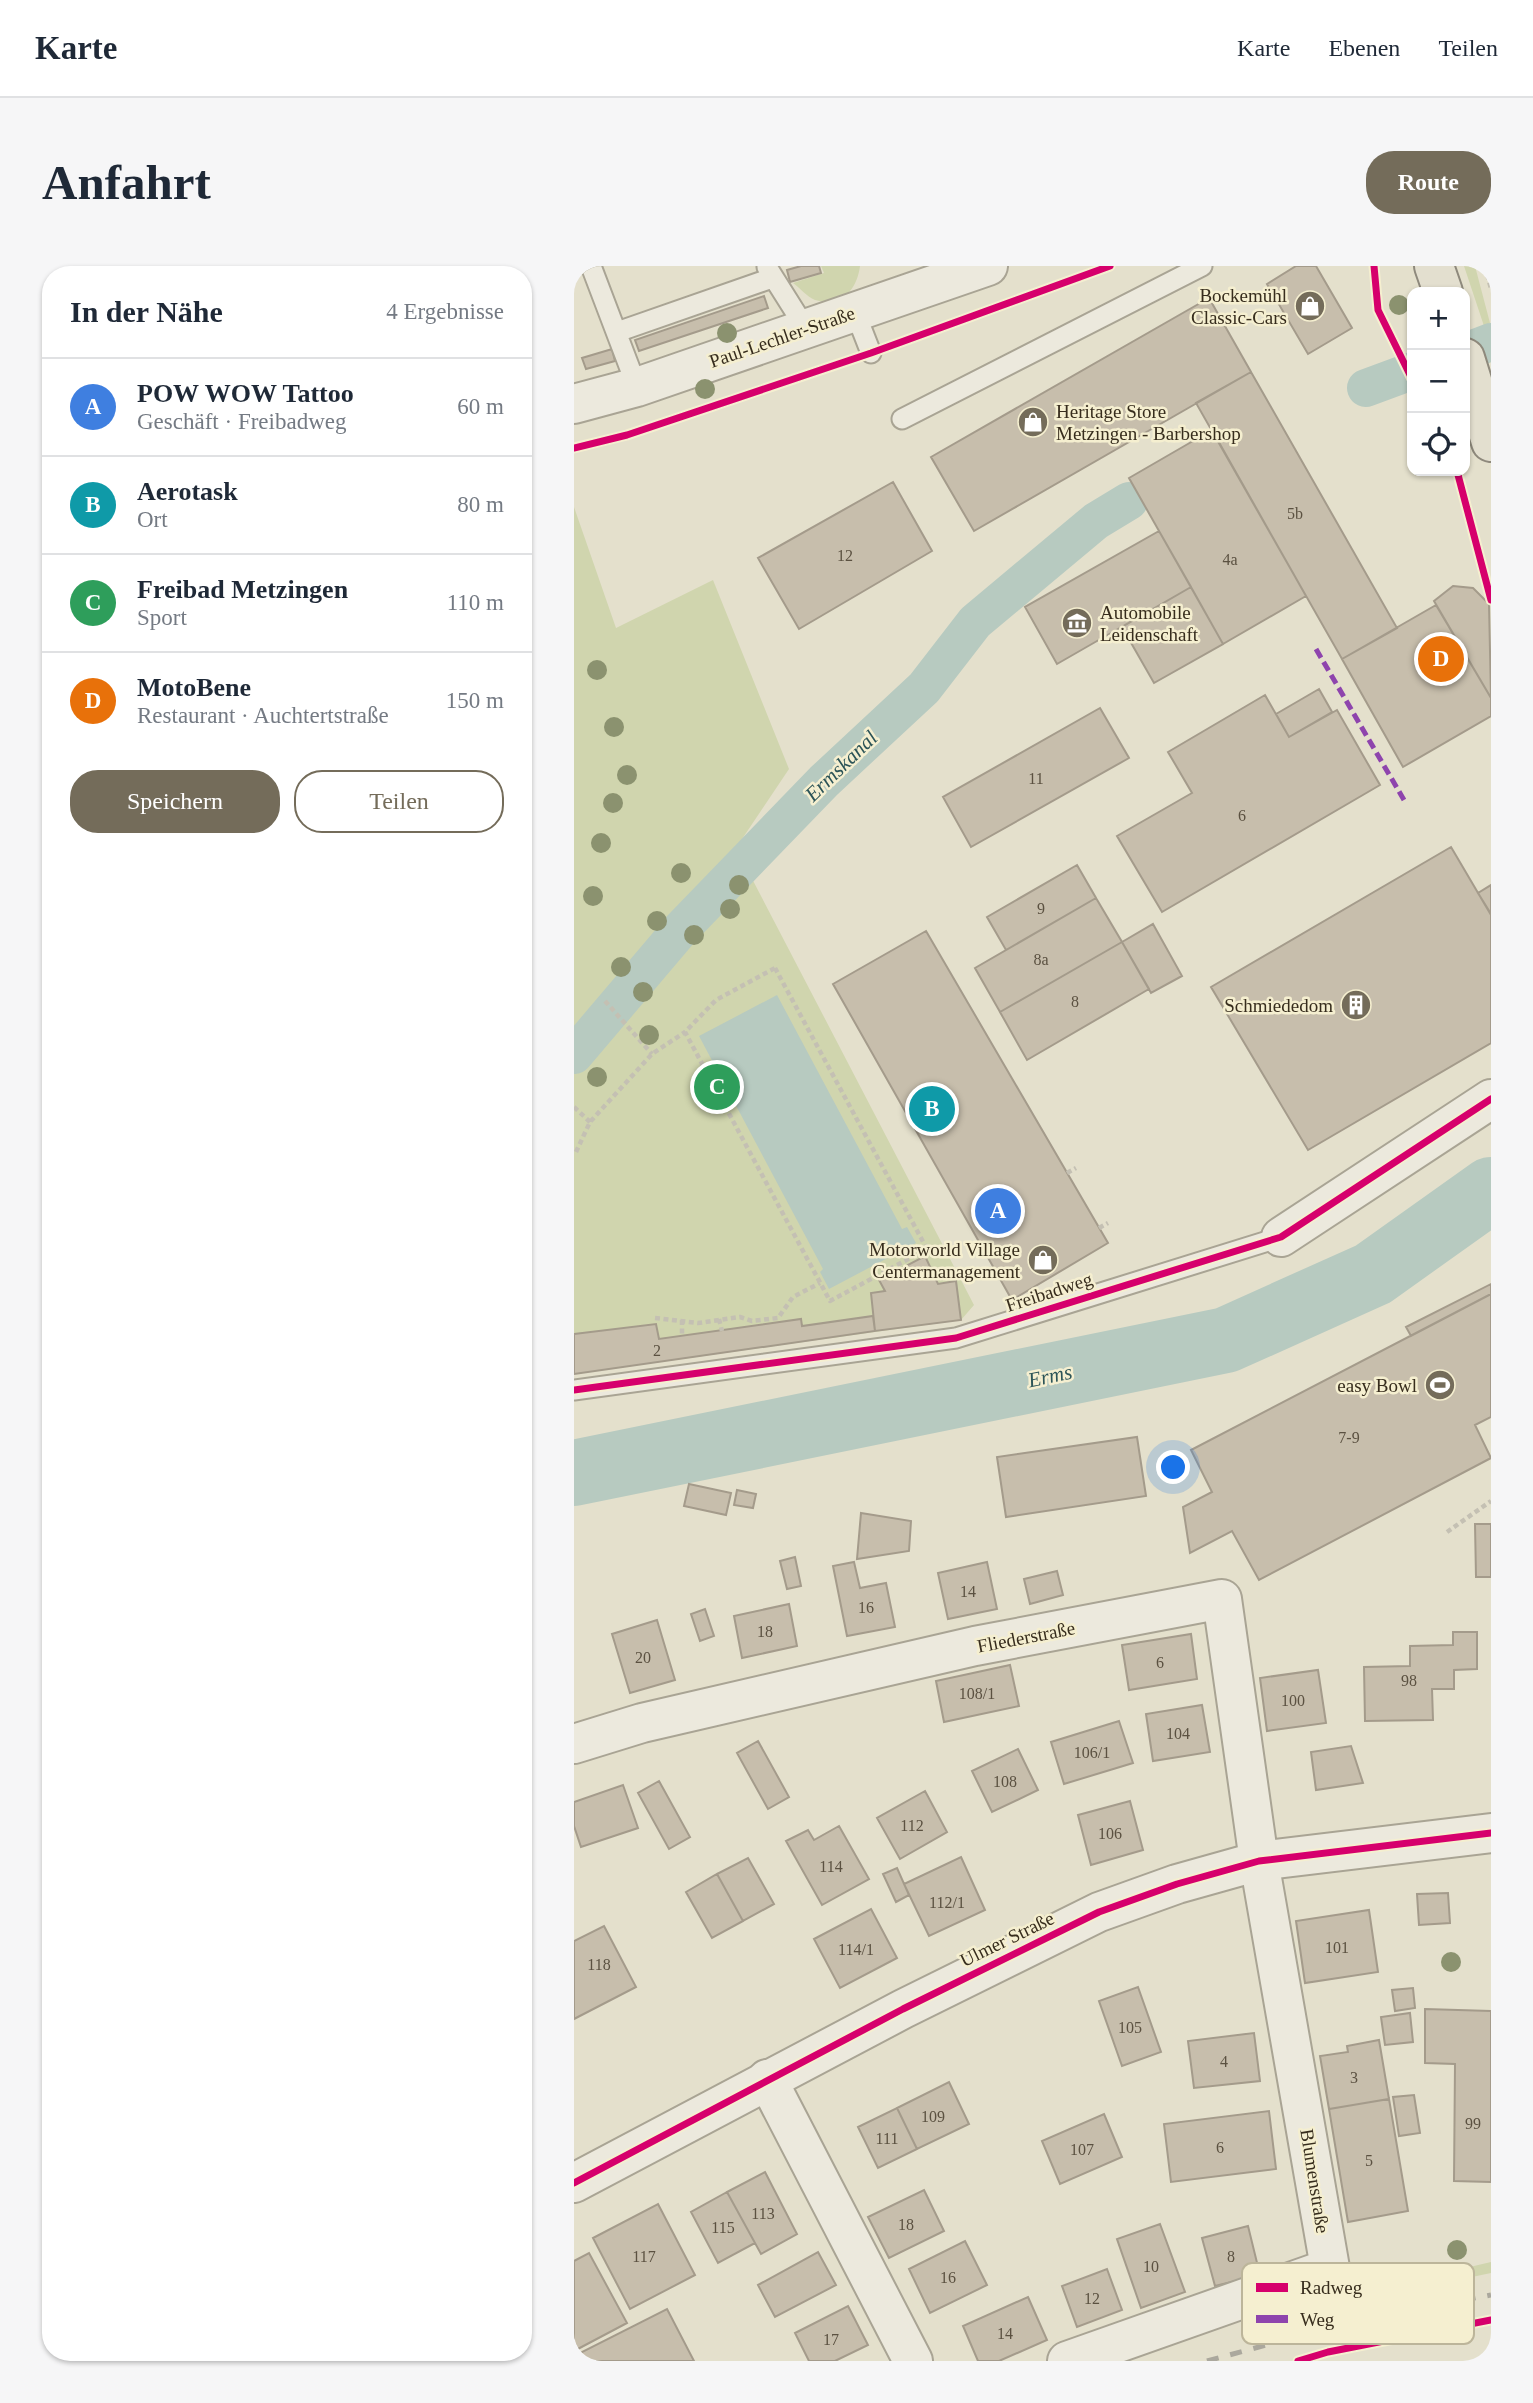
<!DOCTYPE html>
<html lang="de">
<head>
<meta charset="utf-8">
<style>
  :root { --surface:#fff; --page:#f6f6f7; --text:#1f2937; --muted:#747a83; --line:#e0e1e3; --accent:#746c5a }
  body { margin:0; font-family:Georgia,serif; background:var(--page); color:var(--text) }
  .controls { position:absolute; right:21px; top:21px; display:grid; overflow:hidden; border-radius:14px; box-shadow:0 2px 5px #0004 }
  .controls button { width:63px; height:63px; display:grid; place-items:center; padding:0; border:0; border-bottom:2px solid var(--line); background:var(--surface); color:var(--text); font:35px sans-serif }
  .you { position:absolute; left:600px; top:1202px; width:24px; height:24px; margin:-18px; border:5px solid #fff; border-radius:50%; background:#1a73e8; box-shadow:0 0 0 10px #1a73e833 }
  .badge { display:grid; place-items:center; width:46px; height:46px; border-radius:50%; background:var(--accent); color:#fff; font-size:23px; font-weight:700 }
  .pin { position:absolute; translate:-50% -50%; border:4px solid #fff; box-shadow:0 2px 7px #0006 }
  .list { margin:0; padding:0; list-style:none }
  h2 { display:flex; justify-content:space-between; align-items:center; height:91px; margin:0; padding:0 28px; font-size:30px }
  h2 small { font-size:23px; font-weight:400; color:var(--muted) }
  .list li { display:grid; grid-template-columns:46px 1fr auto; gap:21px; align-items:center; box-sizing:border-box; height:98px; padding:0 28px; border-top:2px solid var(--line) }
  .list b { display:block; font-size:26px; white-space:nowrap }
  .list p { margin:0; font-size:23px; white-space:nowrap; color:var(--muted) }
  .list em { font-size:23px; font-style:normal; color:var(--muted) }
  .actions { display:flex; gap:14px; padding:21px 28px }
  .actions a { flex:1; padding:16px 0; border:2px solid var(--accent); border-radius:28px; text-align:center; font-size:24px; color:var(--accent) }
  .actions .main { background:var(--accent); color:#fff }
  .icon { flex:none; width:38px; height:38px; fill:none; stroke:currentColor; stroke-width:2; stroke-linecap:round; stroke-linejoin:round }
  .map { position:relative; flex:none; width:917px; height:2095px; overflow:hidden; border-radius:28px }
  header { display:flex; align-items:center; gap:42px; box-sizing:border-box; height:98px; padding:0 35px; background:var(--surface); border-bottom:2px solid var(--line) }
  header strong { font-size:33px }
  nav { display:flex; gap:38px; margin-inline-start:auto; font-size:24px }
  .intro { display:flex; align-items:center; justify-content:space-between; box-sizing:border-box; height:168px; padding:0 42px }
  h1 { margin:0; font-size:49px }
  .button { padding:18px 32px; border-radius:28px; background:var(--accent); color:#fff; font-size:24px; font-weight:700 }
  main { display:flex; gap:42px; padding:0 42px }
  aside { flex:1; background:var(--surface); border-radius:28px; box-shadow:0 2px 5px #0004 }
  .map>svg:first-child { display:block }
  .green { fill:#d0d5ae }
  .water { fill:#b7cac0 }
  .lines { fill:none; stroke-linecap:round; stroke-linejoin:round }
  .canal { stroke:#b7cac0; stroke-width:38 }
  .river { stroke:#b7cac0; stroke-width:66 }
  .building { fill:#c7beac; stroke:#a49b8b; stroke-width:2 }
  .service-casing { stroke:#a9a494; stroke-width:23 }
  .minor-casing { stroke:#a9a494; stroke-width:42 }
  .tertiary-casing { stroke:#a9a494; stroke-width:42 }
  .primary-casing { stroke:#8e897c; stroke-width:42 }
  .path { stroke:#c4c0b3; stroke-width:4.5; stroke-dasharray:5 3.5; stroke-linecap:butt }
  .service { stroke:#ece9dd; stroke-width:19 }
  .minor { stroke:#ece9dd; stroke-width:38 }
  .tertiary { stroke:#ece9dd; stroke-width:38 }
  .primary { stroke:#e3dfcf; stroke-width:38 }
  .rail { stroke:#aba89d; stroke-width:5; stroke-dasharray:12 12; stroke-linecap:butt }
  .quiet { stroke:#8e44ad; stroke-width:5; stroke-dasharray:10 5; stroke-linecap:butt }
  .cycleway-casing { stroke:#f5efd0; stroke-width:11 }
  .cycleway { stroke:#d6006c; stroke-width:7 }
  .tree { fill:#8b926f }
  .labels { text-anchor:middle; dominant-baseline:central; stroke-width:5; stroke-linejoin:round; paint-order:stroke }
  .number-label { font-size:16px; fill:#5b5141 }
  .poi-label { font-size:19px; fill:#372d1d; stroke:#f5efd0; text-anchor:end }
  .street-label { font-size:19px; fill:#372d1d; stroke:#f5efd0 }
  .water-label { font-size:21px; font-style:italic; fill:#2c5457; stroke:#f5efd0 }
  .key { fill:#f5efd0; stroke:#bcb59a; stroke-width:2 }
  .key-label { font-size:19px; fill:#372d1d }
</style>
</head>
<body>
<header>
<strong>Karte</strong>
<nav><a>Karte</a><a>Ebenen</a><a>Teilen</a></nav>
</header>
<div class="intro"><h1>Anfahrt</h1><a class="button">Route</a></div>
<main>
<aside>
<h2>In der Nähe<small>4 Ergebnisse</small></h2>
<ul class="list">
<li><span class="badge" style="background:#3f7fe0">A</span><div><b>POW WOW Tattoo</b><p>Geschäft · Freibadweg</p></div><em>60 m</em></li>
<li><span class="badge" style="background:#0f9aa8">B</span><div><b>Aerotask</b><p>Ort</p></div><em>80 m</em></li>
<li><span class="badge" style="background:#2e9e5b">C</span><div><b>Freibad Metzingen</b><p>Sport</p></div><em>110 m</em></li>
<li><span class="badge" style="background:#e8710a">D</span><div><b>MotoBene</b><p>Restaurant · Auchtertstraße</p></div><em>150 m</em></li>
</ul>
<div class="actions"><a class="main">Speichern</a><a>Teilen</a></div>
</aside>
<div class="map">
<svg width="917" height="2095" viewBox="0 0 917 2095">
  <rect width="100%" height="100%" fill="#e4e0cc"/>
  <path class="green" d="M 247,0 L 286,0 C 283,24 267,42 241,34 C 233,31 226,22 219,17 L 250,7 Z
    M 890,0 L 901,0 L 916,57 L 910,60 Z
    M 0,241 L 42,362 L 139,314 L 215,503 L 162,582 L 400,1039 L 387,1054 L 0,1108 Z
    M 917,1996 L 917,2007 L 760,2040 L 759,2033 Z"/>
  <path class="water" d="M 203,729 L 328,963 L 333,961 L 342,977 L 255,1023 L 246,1006 L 249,1003 L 125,770 Z"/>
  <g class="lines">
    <path class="canal" d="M 891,86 L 917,76
      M 792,122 L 838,105
      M 0,789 L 107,663 L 250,515 L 350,422 L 401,356 L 522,255 L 555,235"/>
    <path class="river" d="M 0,1207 L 652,1074 L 799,1008 L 917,924"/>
  </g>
  <path class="building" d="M 227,0 L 245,0 L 247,7 L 216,16 L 213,4 Z
    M 722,0 L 742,0 L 778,62 L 734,88 L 693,18 Z
    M 190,30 L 194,42 L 65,85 L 61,74 Z
    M 635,32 L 677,106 L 400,265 L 357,191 Z
    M 38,83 L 41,95 L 12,103 L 8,92 Z
    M 677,106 L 823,362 L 768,393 L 622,137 Z
    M 638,164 L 732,330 L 649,378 L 555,212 Z
    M 319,216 L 358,285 L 225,363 L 184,292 Z
    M 585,265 L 617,321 L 483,398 L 451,341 Z
    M 879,320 L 899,322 L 915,338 L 917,432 L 860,335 Z
    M 617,321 L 649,378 L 580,417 L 548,361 Z
    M 862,339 L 917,432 L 917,450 L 829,501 L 768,393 Z
    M 745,423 L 758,446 L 715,471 L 702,448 Z
    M 691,429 L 715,471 L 763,444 L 806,519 L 588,646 L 543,570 L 618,527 L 594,486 Z
    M 526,442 L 555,492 L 397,581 L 369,531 Z
    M 877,581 L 917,649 L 917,777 L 734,884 L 637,721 Z
    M 503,599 L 522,632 L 432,684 L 413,651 Z
    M 917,619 L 917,648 L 904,627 Z
    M 522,632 L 548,676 L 426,746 L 401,702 Z
    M 579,658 L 608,710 L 577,727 L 548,676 Z
    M 352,665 L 534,977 L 438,1034 L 259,718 Z
    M 548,676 L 575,723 L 453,794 L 426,746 Z
    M 351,990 L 364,1018 L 382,1015 L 387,1054 L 301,1065 L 297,1027 L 311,1025 L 305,1014 Z
    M 917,1018 L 917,1028 L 837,1070 L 832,1061 Z
    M 917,1028 L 917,1151 L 901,1159 L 917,1192 L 685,1314 L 658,1265 L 616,1287 L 609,1241 L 638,1226 L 617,1184 Z
    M 299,1050 L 301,1065 L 0,1108 L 0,1068 L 82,1058 L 85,1073 L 227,1053 L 228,1060 Z
    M 563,1171 L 572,1230 L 432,1251 L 423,1191 Z
    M 115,1218 L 157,1227 L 152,1249 L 110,1240 Z
    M 163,1224 L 182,1228 L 179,1242 L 160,1239 Z
    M 287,1247 L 337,1255 L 335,1285 L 283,1293 Z
    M 901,1258 L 917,1258 L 917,1311 L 902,1311 Z
    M 221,1291 L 227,1320 L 213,1323 L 206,1295 Z
    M 280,1296 L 286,1322 L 312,1317 L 321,1361 L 273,1370 L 259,1300 Z
    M 413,1296 L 423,1343 L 374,1353 L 364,1307 Z
    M 483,1305 L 489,1329 L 456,1338 L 450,1313 Z
    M 215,1338 L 223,1380 L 168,1392 L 160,1350 Z
    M 131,1343 L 140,1370 L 126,1375 L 117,1348 Z
    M 83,1354 L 101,1414 L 56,1427 L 38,1368 Z
    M 879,1366 L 903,1366 L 903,1403 L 880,1404 L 880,1423 L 858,1423 L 859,1454 L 791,1455 L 790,1401 L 836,1400 L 836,1380 L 879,1379 Z
    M 617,1368 L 623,1413 L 555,1424 L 548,1379 Z
    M 436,1399 L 445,1440 L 370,1456 L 362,1415 Z
    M 744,1404 L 752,1457 L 693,1465 L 686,1412 Z
    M 628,1439 L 636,1486 L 579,1495 L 572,1448 Z
    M 545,1455 L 559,1497 L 490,1518 L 477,1476 Z
    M 184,1475 L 215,1531 L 194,1543 L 163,1487 Z
    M 777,1480 L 789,1517 L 742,1524 L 737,1486 Z
    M 444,1483 L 464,1524 L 418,1546 L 398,1505 Z
    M 85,1515 L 116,1571 L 95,1583 L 64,1527 Z
    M 49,1519 L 64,1562 L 7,1581 L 0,1560 L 0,1536 Z
    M 351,1525 L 373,1566 L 326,1593 L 303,1552 Z
    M 556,1535 L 569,1584 L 517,1599 L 504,1549 Z
    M 265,1560 L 295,1613 L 248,1639 L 212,1575 L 234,1564 L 240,1574 Z
    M 387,1591 L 411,1644 L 355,1670 L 330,1618 Z
    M 174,1592 L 200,1638 L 169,1655 L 143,1608 Z
    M 323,1602 L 335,1629 L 322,1636 L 309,1608 Z
    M 143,1608 L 169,1655 L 138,1672 L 112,1626 Z
    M 874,1627 L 876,1657 L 845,1659 L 843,1628 Z
    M 297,1643 L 323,1692 L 266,1722 L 240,1673 Z
    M 795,1644 L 804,1706 L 731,1717 L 722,1655 Z
    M 30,1660 L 62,1721 L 0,1753 L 0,1675 Z
    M 564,1721 L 587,1786 L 548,1800 L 525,1735 Z
    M 839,1722 L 841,1742 L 821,1745 L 818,1724 Z
    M 851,1743 L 917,1745 L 917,1916 L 880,1915 L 881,1798 L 851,1797 Z
    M 836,1747 L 839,1776 L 811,1779 L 807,1751 Z
    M 680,1767 L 686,1815 L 620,1822 L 614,1775 Z
    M 805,1774 L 815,1833 L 755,1843 L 746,1790 L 774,1786 L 773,1780 Z
    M 375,1816 L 395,1858 L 343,1883 L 323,1842 Z
    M 840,1829 L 846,1867 L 825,1870 L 819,1831 Z
    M 815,1833 L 834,1945 L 774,1956 L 755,1843 Z
    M 323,1842 L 343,1883 L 304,1902 L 284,1861 Z
    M 695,1845 L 702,1903 L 597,1916 L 590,1858 Z
    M 530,1848 L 548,1891 L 486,1918 L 468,1875 Z
    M 191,1906 L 223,1968 L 187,1988 L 153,1926 Z
    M 350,1924 L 370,1965 L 315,1992 L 294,1951 Z
    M 153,1926 L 181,1977 L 144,1997 L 117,1946 Z
    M 84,1938 L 121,2009 L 56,2043 L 19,1972 Z
    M 586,1958 L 611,2026 L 567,2042 L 543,1973 Z
    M 674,1960 L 686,2009 L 641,2020 L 628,1972 Z
    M 391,1975 L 413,2019 L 356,2047 L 335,2003 Z
    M 244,1986 L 262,2019 L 201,2051 L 184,2019 Z
    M 15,1987 L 53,2057 L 0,2085 L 0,1995 Z
    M 533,2003 L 548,2044 L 503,2061 L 488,2020 Z
    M 454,2031 L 473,2074 L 425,2095 L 404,2095 L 389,2060 Z
    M 274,2040 L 294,2079 L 261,2095 L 235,2095 L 221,2067 Z
    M 93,2043 L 120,2095 L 0,2095 L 0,2090 Z"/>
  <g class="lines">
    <g class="service-casing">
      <path id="service" d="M 17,0 L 63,121
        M 193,1 L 232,63
        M 281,46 L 297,87
        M 43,66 L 198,12
        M 328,153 L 628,0
        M 0,1124 L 382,1072 L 707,971"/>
    </g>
    <g class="minor-casing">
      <path id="minor" d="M 707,971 L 917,833
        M 0,1478 L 68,1457 L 401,1380 L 648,1333 L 685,1595 L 756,2002 L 493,2095
        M 193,1813 L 339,2095"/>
    </g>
    <g class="tertiary-casing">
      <path id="tertiary" d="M 0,138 L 63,121 L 414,0
        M 0,1917 L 329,1743 L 525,1646 L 603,1618 L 685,1595 L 917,1567"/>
    </g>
    <g class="primary-casing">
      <path id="primary" d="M 860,0 L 869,26
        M 891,92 L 917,176"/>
    </g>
    <path class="path" d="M 911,0 L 917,23
      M 201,702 L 353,983 L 256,1035 L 111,766 L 142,734 Z
      M 31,735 L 78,788
      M 0,841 L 16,856
      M 2,886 L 16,856 L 78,788 L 111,766
      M 493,907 L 502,902
      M 525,962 L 534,957
      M 81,1052 L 124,1057 L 166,1051 L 178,1055 L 204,1052 L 219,1031 L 246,1017
      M 145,1053 L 148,1065
      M 108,1054 L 108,1070
      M 873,1266 L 917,1235"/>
    <use href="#service" class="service"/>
    <use href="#minor" class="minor"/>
    <use href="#tertiary" class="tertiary"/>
    <use href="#primary" class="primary"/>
    <path class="rail" d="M 633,2095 L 789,2053 L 917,2029"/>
    <path class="quiet" d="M 742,383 L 830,534"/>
    <g class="cycleway-casing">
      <path id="cycleway" d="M 800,0 L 804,44 L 838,113
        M 0,182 L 53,169 L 297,87 L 536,0
        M 883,205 L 917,334
        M 0,1124 L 382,1072 L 707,971 L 917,833
        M 0,1917 L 329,1743 L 525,1646 L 603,1618 L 685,1595 L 917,1567
        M 724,2095 L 754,2086 L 917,2054"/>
    </g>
    <use href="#cycleway" class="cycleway"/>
  </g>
  <g class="tree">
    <circle cx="825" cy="39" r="10"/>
    <circle cx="153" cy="67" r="10"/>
    <circle cx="131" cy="123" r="10"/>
    <circle cx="23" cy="404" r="10"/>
    <circle cx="40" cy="461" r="10"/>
    <circle cx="53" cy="509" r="10"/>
    <circle cx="39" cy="537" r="10"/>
    <circle cx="27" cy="577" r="10"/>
    <circle cx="107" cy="607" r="10"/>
    <circle cx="165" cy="619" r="10"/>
    <circle cx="19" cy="630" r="10"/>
    <circle cx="156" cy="643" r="10"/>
    <circle cx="83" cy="655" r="10"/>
    <circle cx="120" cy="669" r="10"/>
    <circle cx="47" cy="701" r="10"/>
    <circle cx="69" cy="726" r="10"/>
    <circle cx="75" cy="769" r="10"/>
    <circle cx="23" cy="811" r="10"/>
    <circle cx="877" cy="1696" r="10"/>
    <circle cx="883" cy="1984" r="10"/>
  </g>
  <defs>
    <g id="shop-disc" transform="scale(1.575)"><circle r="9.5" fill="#746c5a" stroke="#f5efd0"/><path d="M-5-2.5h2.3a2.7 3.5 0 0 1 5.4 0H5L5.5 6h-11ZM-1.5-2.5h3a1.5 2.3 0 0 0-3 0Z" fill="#fff"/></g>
    <g id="museum-disc" transform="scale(1.575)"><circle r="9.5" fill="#746c5a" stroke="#f5efd0"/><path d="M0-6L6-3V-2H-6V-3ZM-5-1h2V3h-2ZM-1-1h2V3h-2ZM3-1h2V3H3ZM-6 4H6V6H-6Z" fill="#fff"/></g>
    <g id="building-disc" transform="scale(1.575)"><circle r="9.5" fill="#746c5a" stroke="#f5efd0"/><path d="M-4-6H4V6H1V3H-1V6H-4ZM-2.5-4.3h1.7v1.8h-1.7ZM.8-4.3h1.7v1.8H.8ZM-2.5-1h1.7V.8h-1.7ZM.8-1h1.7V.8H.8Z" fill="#fff"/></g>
    <g id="stadium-disc" transform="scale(1.575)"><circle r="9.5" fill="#746c5a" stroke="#f5efd0"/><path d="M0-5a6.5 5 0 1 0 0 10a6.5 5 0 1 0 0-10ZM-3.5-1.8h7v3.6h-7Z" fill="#fff"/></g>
  </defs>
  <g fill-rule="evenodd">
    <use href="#shop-disc" x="736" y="40"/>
    <use href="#shop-disc" x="459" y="156"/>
    <use href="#museum-disc" x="503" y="357"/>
    <use href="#building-disc" x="782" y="739"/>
    <use href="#shop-disc" x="469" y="994"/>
    <use href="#stadium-disc" x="866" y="1119"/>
  </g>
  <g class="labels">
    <g class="number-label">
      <text x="721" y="247">5b</text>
      <text x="271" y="289">12</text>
      <text x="656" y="293">4a</text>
      <text x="462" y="512">11</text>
      <text x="668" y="549">6</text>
      <text x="467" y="642">9</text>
      <text x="467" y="693">8a</text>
      <text x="501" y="735">8</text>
      <text x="83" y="1084">2</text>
      <text x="775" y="1171">7-9</text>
      <text x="394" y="1325">14</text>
      <text x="292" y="1341">16</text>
      <text x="191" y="1365">18</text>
      <text x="69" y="1391">20</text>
      <text x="586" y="1396">6</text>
      <text x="835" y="1414">98</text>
      <text x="403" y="1427">108/1</text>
      <text x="719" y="1434">100</text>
      <text x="604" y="1467">104</text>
      <text x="518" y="1486">106/1</text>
      <text x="431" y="1515">108</text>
      <text x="338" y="1559">112</text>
      <text x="536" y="1567">106</text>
      <text x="257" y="1600">114</text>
      <text x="373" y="1636">112/1</text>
      <text x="763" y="1681">101</text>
      <text x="282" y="1683">114/1</text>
      <text x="25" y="1698">118</text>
      <text x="556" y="1761">105</text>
      <text x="650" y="1795">4</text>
      <text x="780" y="1811">3</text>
      <text x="359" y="1850">109</text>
      <text x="899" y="1857">99</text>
      <text x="313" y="1872">111</text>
      <text x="646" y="1881">6</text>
      <text x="508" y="1883">107</text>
      <text x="795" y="1894">5</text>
      <text x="189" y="1947">113</text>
      <text x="332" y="1958">18</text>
      <text x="149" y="1961">115</text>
      <text x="70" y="1990">117</text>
      <text x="657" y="1990">8</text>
      <text x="577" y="2000">10</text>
      <text x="374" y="2011">16</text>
      <text x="518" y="2032">12</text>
      <text x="431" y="2067">14</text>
      <text x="257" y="2073">17</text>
    </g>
    <g class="poi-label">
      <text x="713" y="29">Bockemühl<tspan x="713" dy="22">Classic-Cars</tspan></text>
      <text x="482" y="145" text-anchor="start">Heritage Store<tspan x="482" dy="22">Metzingen - Barbershop</tspan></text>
      <text x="526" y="346" text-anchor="start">Automobile<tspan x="526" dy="22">Leidenschaft</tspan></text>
      <text x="759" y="739">Schmiededom</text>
      <text x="446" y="983">Motorworld Village<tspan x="446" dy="22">Centermanagement</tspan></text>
      <text x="843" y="1119">easy Bowl</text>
    </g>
    <g class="street-label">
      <text transform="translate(208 71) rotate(-19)">Paul-Lechler-Straße</text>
      <text transform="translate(475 1026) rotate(-18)">Freibadweg</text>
      <text transform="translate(452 1371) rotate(-11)">Fliederstraße</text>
      <text transform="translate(433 1673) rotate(-26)">Ulmer Straße</text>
      <text transform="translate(741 1915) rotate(81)">Blumenstraße</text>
    </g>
    <g class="water-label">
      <text transform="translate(267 500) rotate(-44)">Ermskanal</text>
      <text transform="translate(476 1110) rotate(-12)">Erms</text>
    </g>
  </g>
  <rect x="668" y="1997" width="232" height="81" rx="10" class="key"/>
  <rect x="682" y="2017" width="32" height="9" fill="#d6006c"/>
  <rect x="682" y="2049" width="32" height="8" fill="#8e44ad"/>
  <g class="key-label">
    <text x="726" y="2028">Radweg</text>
    <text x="726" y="2060">Weg</text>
  </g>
</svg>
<div class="controls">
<button>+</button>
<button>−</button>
<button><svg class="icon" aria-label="locate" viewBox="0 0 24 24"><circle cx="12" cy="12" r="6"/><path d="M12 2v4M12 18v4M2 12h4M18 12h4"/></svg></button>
</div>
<div class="you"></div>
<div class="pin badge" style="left:424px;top:945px;background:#3f7fe0">A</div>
<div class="pin badge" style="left:358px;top:843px;background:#0f9aa8">B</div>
<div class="pin badge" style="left:143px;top:821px;background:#2e9e5b">C</div>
<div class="pin badge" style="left:867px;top:393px;background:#e8710a">D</div>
</div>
</main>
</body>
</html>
